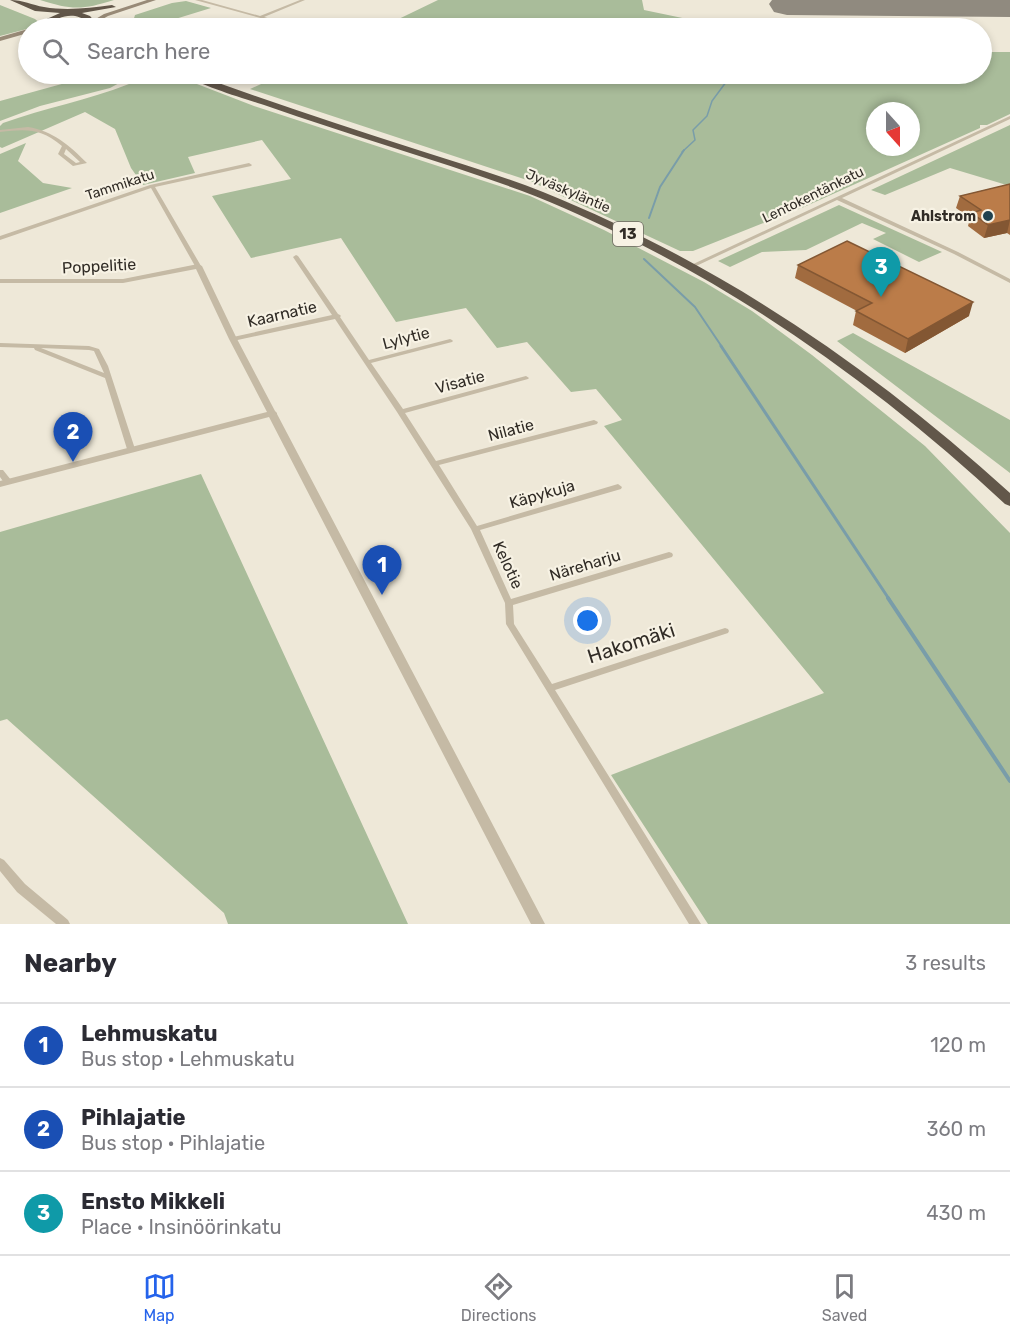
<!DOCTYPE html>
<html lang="en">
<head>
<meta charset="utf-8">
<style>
  :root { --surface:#fff; --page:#f2f2f3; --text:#2b2b33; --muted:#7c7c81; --line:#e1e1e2; --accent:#2563eb }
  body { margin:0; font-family:Rubik,sans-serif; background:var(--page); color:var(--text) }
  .compass { position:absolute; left:866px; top:102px; width:54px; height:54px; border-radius:50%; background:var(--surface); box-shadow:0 3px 9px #0003; rotate:159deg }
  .you { position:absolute; left:588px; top:621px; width:21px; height:21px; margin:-15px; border:4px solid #fff; border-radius:50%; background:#1a73e8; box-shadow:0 0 0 9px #1a73e833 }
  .badge { display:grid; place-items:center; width:39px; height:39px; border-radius:50%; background:var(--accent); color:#fff; font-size:20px; font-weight:700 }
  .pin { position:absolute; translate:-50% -50px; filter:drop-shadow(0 2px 3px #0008) }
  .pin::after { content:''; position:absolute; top:32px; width:21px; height:18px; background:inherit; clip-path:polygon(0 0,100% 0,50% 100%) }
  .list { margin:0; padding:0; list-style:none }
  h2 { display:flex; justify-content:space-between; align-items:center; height:78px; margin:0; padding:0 24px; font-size:26px }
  h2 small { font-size:20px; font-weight:400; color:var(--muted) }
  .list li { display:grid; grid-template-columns:39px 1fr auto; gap:18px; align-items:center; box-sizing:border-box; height:84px; padding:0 24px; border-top:2px solid var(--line) }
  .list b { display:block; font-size:22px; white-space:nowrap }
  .list p { margin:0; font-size:20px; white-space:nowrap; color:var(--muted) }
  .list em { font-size:20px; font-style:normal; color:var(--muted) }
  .icon { flex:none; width:33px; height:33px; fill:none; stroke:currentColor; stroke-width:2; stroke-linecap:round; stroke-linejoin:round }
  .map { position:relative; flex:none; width:1010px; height:924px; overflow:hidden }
  .search { position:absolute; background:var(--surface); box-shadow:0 3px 9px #0003; left:18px; right:18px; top:18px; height:66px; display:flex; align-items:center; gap:15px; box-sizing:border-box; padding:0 21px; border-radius:33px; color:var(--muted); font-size:22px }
  .sheet { height:330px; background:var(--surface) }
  nav { display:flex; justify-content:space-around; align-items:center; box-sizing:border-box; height:84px; border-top:2px solid var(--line); background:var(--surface); font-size:16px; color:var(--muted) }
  nav a { display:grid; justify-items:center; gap:3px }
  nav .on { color:var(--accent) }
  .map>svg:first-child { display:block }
  .green { fill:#a9bc9a; fill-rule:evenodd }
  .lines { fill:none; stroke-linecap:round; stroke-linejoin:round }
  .stream-far3 { stroke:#799da9; stroke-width:1.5 }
  .stream-far2 { stroke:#799da9; stroke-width:2 }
  .stream-far1 { stroke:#799da9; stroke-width:3 }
  .stream { stroke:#799da9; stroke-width:4 }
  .runway { fill:#908a7f; fill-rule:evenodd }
  .minor { fill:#c5baa5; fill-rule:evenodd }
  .tertiary { fill:#c5baa5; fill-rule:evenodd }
  .secondary { fill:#988a77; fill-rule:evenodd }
  .trunk { fill:#62574a; fill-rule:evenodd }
  .wall { fill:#a16b3f }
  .shaded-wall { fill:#835733 }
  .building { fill:#bb7c49; stroke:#835733; stroke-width:1.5 }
  .poi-dot { fill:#1f424f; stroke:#f7f2e4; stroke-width:2 }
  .labels { text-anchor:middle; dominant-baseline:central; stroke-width:4.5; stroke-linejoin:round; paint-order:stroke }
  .far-street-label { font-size:14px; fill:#312c26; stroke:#f7f2e4 }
  .far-poi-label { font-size:14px; font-weight:bold; fill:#312c26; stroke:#f7f2e4; text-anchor:end }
  .shield { fill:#f7f2e4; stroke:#6c675f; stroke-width:1.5 }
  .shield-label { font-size:15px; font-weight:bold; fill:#312c26 }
  .street-label { font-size:16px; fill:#312c26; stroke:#f7f2e4 }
  .near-street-label { font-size:20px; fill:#312c26; stroke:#f7f2e4 }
</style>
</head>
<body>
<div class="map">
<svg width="1010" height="924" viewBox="0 0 1010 924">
  <rect width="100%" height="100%" fill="#eee8d8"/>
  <path class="green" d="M 40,0 L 114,0 C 82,10 72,10 40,0 Z
    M 438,0 L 642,0 L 644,10 L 692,20 L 761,20 L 774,28 L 380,28 Z
    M 186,1 L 211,8 L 146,28 L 131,28 L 135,15 L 172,3 Z
    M 0,5 L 35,19 L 42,25 L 0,36 Z
    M 982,52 L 1010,52 L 1010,114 L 987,125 L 980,125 L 980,128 L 804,207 L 693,251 L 680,251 L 530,181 L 250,89 L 283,74 L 982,74 ZM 875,111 L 911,111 L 911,147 L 875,147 Z
    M 98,74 L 171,74 L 254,106 L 530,196 L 604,230 L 704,282 L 752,311 L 812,355 L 925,446 L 1010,533 L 1010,924 L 708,924 L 611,775 L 824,693 L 604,426 L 622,420 L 596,389 L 571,392 L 527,342 L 497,348 L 466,308 L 396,322 L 341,238 L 251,258 L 212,196 L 291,179 L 262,140 L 188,157 L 195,173 L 143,185 L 131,168 L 115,129 L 85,112 L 2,148 L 0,147 L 0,126 L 3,123 C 45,108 88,100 129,84 L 123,81 L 110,88 L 40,106 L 0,121 L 0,101 Z
    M 1010,125 L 1010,186 L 950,168 L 885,195 L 871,190 Z
    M 26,143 L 18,161 L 43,183 L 72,188 L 0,213 L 0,154 Z
    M 839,205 L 942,252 L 919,262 L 873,239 L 886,233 L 862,223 L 806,250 L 762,252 L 730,267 L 718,261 Z
    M 853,333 L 1010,420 L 1010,473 L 837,341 Z
    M 201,474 L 408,924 L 228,924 L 224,913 L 7,719 L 0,721 L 0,532 Z"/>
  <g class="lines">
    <path class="stream-far3" d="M 682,152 L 695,140 L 693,130 L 707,116 L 712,101 L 732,74"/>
    <path class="stream-far2" d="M 649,218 L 660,187 L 684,150
      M 644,259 L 695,307 L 722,347"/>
    <path class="stream-far1" d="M 721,346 L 889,599"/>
    <path class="stream" d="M 888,598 L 1010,781"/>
    <path class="runway" d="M 772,0 L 1010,0 L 1010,17 L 787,15 L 774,12 L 769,4 Z"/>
    <path class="minor" d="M 195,0 L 202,0 L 260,16 L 300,0 L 305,0 L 264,17 L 302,28 L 297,28 Z
      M 1010,116 L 1010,119 L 842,198 L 958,252 L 1010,279 L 1010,283 L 954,254 L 837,200 L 694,267 L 690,267 L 689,266 Z
      M 28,127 C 53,131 69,145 87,163 L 73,166 L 58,154 L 62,146 C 40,128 27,129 0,132 L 0,130 ZM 66,149 L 80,162 L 76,163 L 64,154 Z
      M 249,163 L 252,165 L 251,166 L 155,187 L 201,266 L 200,267 L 196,267 L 195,266 L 151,188 L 0,240 L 0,236 L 150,185 Z
      M 296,255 L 298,256 L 338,314 L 340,315 L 341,316 L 340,317 L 369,360 L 450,339 L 452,340 L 453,341 L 452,342 L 371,363 L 403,409 L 526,376 L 529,378 L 528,379 L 405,413 L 436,461 L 594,420 L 598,422 L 597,424 L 439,465 L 477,526 L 618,484 L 622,487 L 621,489 L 480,530 L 511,599 L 669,552 L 672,553 L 673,555 L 672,557 L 513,605 L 514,624 L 552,684 L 725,628 L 728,629 L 729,631 L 728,633 L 555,690 L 701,924 L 689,924 L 506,624 L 505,603 L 471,529 L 397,412 L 335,319 L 233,341 L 230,339 L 233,337 L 332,315 L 293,257 Z
      M 0,343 L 89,346 L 99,349 L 108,366 L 135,449 L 134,451 L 128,451 L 127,449 L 105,378 L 35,350 L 34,348 L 0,347 ZM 41,348 L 89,350 L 94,351 L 104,373 Z
      M 0,470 L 3,470 L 11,480 L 12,482 L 11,484 L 5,484 L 0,477 Z
      M 0,858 L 4,860 L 25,884 L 68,920 L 70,924 L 56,924 L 17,892 L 0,871 Z"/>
    <path class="tertiary" d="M 198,264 L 202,266 L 237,339 L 275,411 L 277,413 L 277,414 L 545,924 L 531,924 L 269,417 L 0,487 L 0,481 L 267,412 L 229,339 L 196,269 L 123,283 L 0,283 L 0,279 L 123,279 Z"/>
    <path class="secondary" d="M 147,0 L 156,0 L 108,16 L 94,24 L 89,23 L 104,14 Z
      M 43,22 L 46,24 C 42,28 38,29 33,28 Z
      M 28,29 L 28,33 L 0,41 L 0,37 Z"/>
    <path class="trunk" d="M 10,0 C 23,0 32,5 44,7 C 67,11 89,8 112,5 L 116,7 L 82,13 L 90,16 L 96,23 L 87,28 L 79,28 L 87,22 C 75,11 59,16 47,25 L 47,28 L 41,28 L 40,22 L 60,13 L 35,11 Z
      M 184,74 L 194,74 C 267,101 341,125 415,149 C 457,163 501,175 543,192 C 717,262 872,367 1010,493 L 1010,506 L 1005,504 C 893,400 771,310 634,241 C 597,223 560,205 522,191 C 438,160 352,136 267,106 C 246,99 200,86 184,74 Z"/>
  </g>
  <path class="wall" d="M 1010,184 L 1010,235 L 1007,233 L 984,238 L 968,226 L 970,218 L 956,208 L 960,196 Z
    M 798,265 L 969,316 L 905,353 L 853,325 L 856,311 L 857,311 L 795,278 Z"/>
  <path class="shaded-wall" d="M 1010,220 L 1007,233 L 984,238 L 988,225 Z
    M 973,302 L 969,316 L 905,353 L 908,339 Z"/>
  <path class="building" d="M 1010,184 L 1010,220 L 988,225 L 972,213 L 981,210 L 960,196 Z
    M 847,241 L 973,302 L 908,339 L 856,311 L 872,303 L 798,265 Z"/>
  <circle class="poi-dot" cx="988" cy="216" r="6"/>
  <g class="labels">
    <g class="far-street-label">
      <text transform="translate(120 185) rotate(-18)">Tammikatu</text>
      <text transform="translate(568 191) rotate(23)">Jyväskyläntie</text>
      <text transform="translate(813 195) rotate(-26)">Lentokentänkatu</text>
    </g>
    <g class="far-poi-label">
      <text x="976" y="216">Ahlstrom</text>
    </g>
    <rect class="shield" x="613" y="222" width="30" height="24" rx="4.5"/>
    <g class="shield-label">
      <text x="628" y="234">13</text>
    </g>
    <g class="street-label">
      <text transform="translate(99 266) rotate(-3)">Poppelitie</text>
      <text transform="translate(282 314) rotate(-13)">Kaarnatie</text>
      <text transform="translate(406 338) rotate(-15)">Lylytie</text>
      <text transform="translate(460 382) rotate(-15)">Visatie</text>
      <text transform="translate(511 430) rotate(-15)">Nilatie</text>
      <text transform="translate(542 494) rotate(-16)">Käpykuja</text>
      <text transform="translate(508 565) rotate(65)">Kelotie</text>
      <text transform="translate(585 565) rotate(-17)">Näreharju</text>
    </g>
    <g class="near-street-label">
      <text transform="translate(631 643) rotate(-18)">Hakomäki</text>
    </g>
  </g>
</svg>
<svg class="compass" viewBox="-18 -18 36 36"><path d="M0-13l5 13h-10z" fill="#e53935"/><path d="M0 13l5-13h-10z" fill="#7c7c81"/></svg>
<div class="you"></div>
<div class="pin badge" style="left:382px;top:595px;background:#1a4fb4">1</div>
<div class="pin badge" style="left:73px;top:462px;background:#1a4fb4">2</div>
<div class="pin badge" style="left:881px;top:297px;background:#0f9aa8">3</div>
<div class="search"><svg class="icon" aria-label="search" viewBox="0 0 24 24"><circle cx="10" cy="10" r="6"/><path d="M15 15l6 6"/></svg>Search here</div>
</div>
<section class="sheet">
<h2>Nearby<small>3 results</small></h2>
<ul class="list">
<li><span class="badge" style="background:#1a4fb4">1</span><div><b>Lehmuskatu</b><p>Bus stop · Lehmuskatu</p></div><em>120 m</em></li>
<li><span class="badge" style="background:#1a4fb4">2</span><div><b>Pihlajatie</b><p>Bus stop · Pihlajatie</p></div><em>360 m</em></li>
<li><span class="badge" style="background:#0f9aa8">3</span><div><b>Ensto Mikkeli</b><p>Place · Insinöörinkatu</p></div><em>430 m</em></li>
</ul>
</section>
<nav>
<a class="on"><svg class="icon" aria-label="map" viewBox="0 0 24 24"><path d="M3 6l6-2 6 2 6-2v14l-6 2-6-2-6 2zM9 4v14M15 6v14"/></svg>Map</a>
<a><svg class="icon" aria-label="directions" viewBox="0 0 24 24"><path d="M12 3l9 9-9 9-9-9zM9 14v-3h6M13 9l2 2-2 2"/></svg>Directions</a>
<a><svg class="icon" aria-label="saved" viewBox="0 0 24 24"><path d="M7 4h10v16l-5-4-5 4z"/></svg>Saved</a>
</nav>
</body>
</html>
